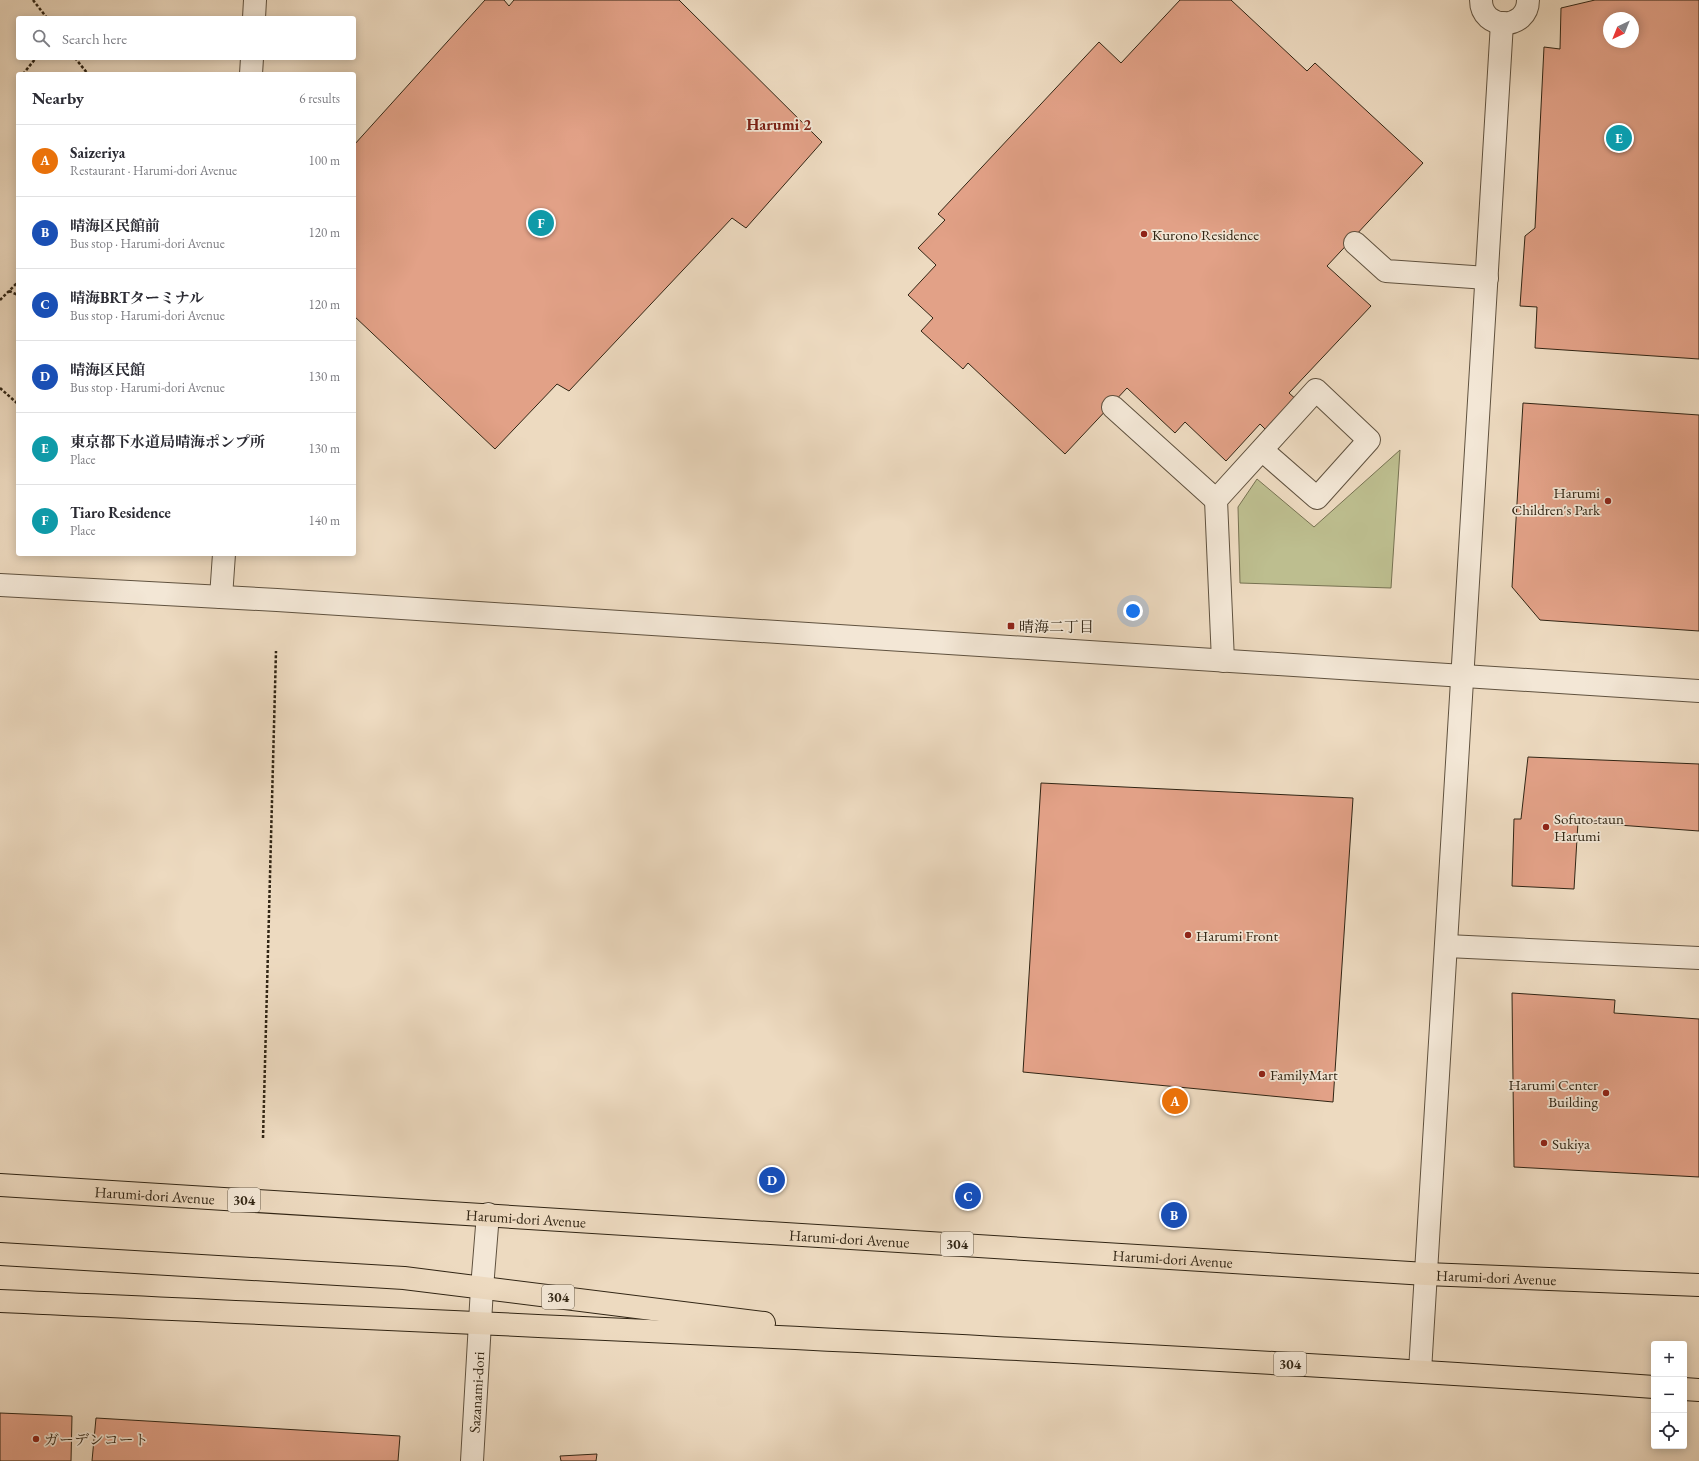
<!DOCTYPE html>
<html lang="en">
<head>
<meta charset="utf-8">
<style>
  :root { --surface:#fff; --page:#f7f7f7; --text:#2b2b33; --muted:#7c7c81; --line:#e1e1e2; --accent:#8f2418 }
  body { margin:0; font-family:"EB Garamond","Noto Serif JP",serif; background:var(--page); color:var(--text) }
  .controls { position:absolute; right:12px; bottom:12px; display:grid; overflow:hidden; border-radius:4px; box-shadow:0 2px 10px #0003 }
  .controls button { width:36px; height:36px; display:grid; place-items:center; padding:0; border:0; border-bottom:1px solid var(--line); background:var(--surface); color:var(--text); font:20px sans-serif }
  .compass { position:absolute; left:1603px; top:12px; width:36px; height:36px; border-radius:50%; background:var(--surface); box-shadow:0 2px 10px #0003; rotate:223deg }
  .you { position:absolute; left:1133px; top:611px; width:14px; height:14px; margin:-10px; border:3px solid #fff; border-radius:50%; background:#1a73e8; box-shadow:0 0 0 6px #1a73e833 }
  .badge { display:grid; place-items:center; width:26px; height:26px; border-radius:50%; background:var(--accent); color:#fff; font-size:13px; font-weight:700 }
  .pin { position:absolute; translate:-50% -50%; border:2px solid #fff; box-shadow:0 1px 4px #0006 }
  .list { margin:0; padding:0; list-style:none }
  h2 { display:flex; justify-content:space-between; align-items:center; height:52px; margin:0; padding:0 16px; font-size:17px }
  h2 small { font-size:13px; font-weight:400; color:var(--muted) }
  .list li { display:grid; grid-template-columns:26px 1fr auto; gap:12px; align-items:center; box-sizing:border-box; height:72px; padding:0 16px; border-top:1px solid var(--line) }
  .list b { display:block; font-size:15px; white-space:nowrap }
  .list p { margin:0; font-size:13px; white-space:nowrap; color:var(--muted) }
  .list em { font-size:13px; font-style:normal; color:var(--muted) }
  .icon { flex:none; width:22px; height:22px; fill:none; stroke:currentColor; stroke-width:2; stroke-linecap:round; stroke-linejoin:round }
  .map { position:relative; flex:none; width:1699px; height:1461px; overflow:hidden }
  .search { position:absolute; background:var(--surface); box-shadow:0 2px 10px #0003; left:16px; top:16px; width:340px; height:44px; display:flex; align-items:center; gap:10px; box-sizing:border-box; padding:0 14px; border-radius:4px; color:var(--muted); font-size:15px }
  .panel { position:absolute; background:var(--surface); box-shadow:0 2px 10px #0003; left:16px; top:72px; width:340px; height:484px; border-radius:4px }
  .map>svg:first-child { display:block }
  .green { fill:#bdbe8f; stroke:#777252 }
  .building { fill:#e2a187; stroke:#312514; fill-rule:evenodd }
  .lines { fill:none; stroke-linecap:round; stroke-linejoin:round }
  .minor-casing { stroke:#60523f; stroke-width:24 }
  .major-casing { stroke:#312514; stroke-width:24 }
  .path { stroke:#312514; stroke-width:2.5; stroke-dasharray:3 2; stroke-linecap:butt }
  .minor { stroke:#f3e7d6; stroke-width:22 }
  .major { stroke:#eddac0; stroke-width:22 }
  .poi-dot { fill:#8f2418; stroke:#f3e7d6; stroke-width:1.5 }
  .labels { text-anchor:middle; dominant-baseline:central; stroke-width:3.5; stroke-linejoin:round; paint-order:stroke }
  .shield { fill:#f3e7d6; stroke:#6b5f4e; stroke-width:1 }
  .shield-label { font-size:14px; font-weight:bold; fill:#312514 }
  .poi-label { font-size:15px; fill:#312514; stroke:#f3e7d6; text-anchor:start }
  .street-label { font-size:15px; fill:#312514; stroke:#f3e7d6 }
  .neighbourhood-label { font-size:16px; font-weight:bold; fill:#7a1f14; stroke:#f3e7d6 }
</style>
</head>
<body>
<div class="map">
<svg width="1699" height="1461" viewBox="0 0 1699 1461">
  <rect width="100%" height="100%" fill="#eddac0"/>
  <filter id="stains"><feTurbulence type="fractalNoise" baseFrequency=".005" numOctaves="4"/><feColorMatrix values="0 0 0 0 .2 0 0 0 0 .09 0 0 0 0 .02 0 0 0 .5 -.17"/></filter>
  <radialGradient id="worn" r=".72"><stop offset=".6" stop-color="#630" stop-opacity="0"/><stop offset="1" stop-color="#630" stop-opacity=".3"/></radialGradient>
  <path class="green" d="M 1400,450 L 1391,588 L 1240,583 L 1238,507 L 1257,479 L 1314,527 Z"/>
  <path class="building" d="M 485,0 L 504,0 L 509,6 L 514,0 L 679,0 L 822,142 L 746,228 L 732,218 L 569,391 L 557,384 L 495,449 L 354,316 L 354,145 Z
    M 1180,0 L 1231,0 L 1307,71 L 1315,63 L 1423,163 L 1327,266 L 1371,306 L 1289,393 L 1298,401 L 1268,432 L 1260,424 L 1226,461 L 1185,422 L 1175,433 L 1127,388 L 1065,454 L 968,363 L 963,369 L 921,331 L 933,318 L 908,295 L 936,265 L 918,248 L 945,220 L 938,214 L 1099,42 L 1121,63 Z
    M 1595,0 L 1699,0 L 1699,359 L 1535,348 L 1537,307 L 1520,306 L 1525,236 L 1535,228 L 1544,47 L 1560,49 L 1561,8 ZM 1609,18 L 1633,18 L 1633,42 L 1609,42 Z
    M 1523,403 L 1699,415 L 1699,631 L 1540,620 L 1512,587 Z
    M 1528,757 L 1699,764 L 1699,831 L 1578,822 L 1574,889 L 1512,886 L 1514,819 L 1521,819 Z
    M 1041,783 L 1353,798 L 1333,1102 L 1023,1072 Z
    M 1512,993 L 1615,1000 L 1614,1013 L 1699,1019 L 1699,1177 L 1514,1167 Z
    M 0,1413 L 72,1416 L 71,1461 L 0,1461 Z
    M 96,1418 L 400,1436 L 398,1461 L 92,1461 Z
    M 597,1454 L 596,1461 L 561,1461 L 560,1456 Z"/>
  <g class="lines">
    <g class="minor-casing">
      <g id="minor">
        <path d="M 1481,0 C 1481,31 1528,31 1528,0"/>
        <path d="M 254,18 L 255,0"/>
        <path d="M 251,74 L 252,58"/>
        <path d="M 1355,243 L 1386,271 L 1487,278"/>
        <path d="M 1113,407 L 1216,500"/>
        <path d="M 0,585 L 277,600 L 1699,691"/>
        <path d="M 221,597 L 224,554"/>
        <path d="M 1223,661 L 1216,500 L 1316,390 L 1369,440 L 1317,498 L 1262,450"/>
        <path d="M 1447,946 L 1699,958"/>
        <path d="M 1420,1371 L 1502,23"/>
        <path id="s1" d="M 472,1461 L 482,1288 L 488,1214"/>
      </g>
    </g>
    <g class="major-casing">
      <g id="major">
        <path id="s2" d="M 0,1185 L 1426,1274 L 1699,1285"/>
        <path d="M 0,1254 L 404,1278 L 764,1323"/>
        <path d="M 0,1301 C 552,1327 1103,1349 1654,1387"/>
        <path d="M 1684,1389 L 1699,1390"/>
      </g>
    </g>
    <path class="path" d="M 33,0 L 47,18
      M 75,58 L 88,74
      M 23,74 L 36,58
      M 9,291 L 18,295
      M 0,300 L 18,282
      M 0,388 L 18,404
      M 263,1138 L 276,651"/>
    <use href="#minor" class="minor"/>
    <use href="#major" class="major"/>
  </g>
  <g class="poi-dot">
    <circle cx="1144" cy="234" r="4"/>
    <circle cx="1608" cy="501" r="4"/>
    <rect x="1007" y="622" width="8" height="8" rx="2"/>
    <circle cx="1546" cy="827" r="4"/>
    <circle cx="1188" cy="935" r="4"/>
    <circle cx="1262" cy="1074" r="4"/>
    <circle cx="1606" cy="1093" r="4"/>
    <circle cx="1544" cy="1143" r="4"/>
    <circle cx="36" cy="1439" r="4"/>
  </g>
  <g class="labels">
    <g class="shield">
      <rect x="228" y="1188" width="32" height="24" rx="3"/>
      <rect x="941" y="1232" width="32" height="24" rx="3"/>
      <rect x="542" y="1285" width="32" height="24" rx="3"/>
      <rect x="1274" y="1352" width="32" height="24" rx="3"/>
    </g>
    <g class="shield-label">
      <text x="244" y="1200">304</text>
      <text x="957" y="1244">304</text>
      <text x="558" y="1297">304</text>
      <text x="1290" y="1364">304</text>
    </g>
    <g class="poi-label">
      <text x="1152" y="234">Kurono Residence</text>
      <text x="1600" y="492" text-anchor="end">Harumi<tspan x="1600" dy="17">Children's Park</tspan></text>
      <text x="1019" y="626">晴海二丁目</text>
      <text x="1554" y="818">Sofuto-taun<tspan x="1554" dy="17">Harumi</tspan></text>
      <text x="1196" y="935">Harumi Front</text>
      <text x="1270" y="1074">FamilyMart</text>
      <text x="1598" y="1084" text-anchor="end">Harumi Center<tspan x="1598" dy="17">Building</tspan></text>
      <text x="1552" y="1143">Sukiya</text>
      <text x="44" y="1439">ガーデンコート</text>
    </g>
    <g class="street-label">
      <text stroke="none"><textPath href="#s2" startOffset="155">Harumi-dori Avenue</textPath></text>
      <text stroke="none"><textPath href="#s2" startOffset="527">Harumi-dori Avenue</textPath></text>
      <text stroke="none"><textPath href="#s2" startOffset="851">Harumi-dori Avenue</textPath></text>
      <text stroke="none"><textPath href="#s2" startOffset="1175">Harumi-dori Avenue</textPath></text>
      <text stroke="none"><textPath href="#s2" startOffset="1499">Harumi-dori Avenue</textPath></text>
      <text stroke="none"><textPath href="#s1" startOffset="69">Sazanami-dori</textPath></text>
    </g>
    <g class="neighbourhood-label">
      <text x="779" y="124">Harumi 2</text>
    </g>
  </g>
  <rect width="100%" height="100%" filter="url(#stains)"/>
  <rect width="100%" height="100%" fill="url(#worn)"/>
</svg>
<div class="controls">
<button>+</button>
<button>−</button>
<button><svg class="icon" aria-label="locate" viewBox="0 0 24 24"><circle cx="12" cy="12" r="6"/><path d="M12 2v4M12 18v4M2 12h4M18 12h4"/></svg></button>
</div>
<svg class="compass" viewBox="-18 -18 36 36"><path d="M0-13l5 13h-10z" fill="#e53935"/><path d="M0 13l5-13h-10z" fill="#7c7c81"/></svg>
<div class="you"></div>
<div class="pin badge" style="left:1175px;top:1101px;background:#e8710a">A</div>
<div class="pin badge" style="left:1174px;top:1215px;background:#1a4fb4">B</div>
<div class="pin badge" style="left:968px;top:1196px;background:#1a4fb4">C</div>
<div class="pin badge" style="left:772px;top:1180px;background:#1a4fb4">D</div>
<div class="pin badge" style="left:1619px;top:138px;background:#0f9aa8">E</div>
<div class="pin badge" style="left:541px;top:223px;background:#0f9aa8">F</div>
<div class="search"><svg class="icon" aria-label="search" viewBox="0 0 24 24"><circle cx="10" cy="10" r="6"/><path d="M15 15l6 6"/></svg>Search here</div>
<section class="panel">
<h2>Nearby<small>6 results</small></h2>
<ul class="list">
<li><span class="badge" style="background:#e8710a">A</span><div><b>Saizeriya</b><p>Restaurant · Harumi-dori Avenue</p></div><em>100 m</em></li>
<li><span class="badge" style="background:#1a4fb4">B</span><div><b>晴海区民館前</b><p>Bus stop · Harumi-dori Avenue</p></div><em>120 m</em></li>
<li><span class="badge" style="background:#1a4fb4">C</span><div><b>晴海BRTターミナル</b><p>Bus stop · Harumi-dori Avenue</p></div><em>120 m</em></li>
<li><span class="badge" style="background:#1a4fb4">D</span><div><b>晴海区民館</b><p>Bus stop · Harumi-dori Avenue</p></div><em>130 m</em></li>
<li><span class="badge" style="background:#0f9aa8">E</span><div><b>東京都下水道局晴海ポンプ所</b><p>Place</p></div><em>130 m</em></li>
<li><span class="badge" style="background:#0f9aa8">F</span><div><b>Tiaro Residence</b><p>Place</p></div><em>140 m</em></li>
</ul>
</section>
</div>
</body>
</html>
